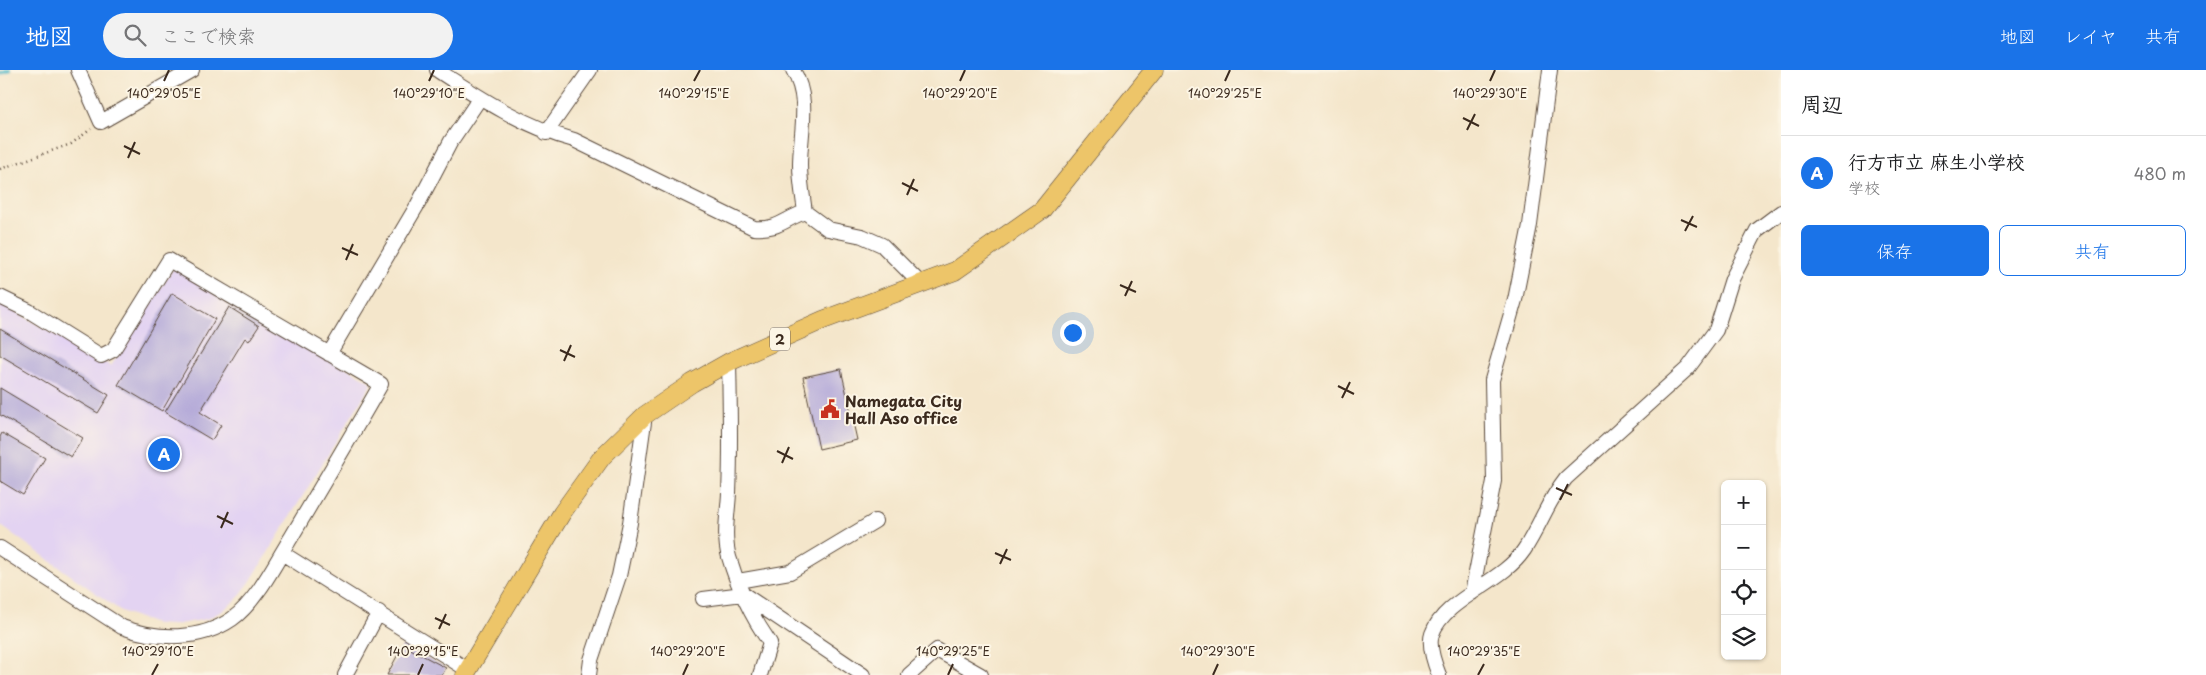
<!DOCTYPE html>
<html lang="ja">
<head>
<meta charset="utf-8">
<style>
  :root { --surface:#fff; --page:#f2f2f2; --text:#202124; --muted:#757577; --line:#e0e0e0; --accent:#1a73e8 }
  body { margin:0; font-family:"Playpen Sans","Klee One",sans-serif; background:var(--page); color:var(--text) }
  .controls { position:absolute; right:15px; bottom:15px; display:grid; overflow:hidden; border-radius:8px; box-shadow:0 1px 4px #0004 }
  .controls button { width:45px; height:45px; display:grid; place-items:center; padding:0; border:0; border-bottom:1px solid var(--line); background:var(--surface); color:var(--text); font:25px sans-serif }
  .you { position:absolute; left:1072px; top:262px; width:18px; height:18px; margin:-12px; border:4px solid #fff; border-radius:50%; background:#1a73e8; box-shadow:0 0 0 8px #1a73e833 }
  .badge { display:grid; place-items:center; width:32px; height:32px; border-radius:50%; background:var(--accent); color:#fff; font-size:16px; font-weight:700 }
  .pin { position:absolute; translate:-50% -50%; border:2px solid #fff; box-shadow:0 1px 5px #0006 }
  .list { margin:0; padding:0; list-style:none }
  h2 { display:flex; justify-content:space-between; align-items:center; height:65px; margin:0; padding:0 20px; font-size:21px }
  h2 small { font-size:16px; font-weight:400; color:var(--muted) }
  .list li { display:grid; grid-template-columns:32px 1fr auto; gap:15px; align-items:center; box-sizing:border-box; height:75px; padding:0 20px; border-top:1px solid var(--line) }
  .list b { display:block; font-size:19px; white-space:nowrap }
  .list p { margin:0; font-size:16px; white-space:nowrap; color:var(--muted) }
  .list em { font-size:16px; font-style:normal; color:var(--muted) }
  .actions { display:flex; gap:10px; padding:15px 20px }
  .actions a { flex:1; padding:11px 0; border:1px solid var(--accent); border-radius:8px; text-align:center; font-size:18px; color:var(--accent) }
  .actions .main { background:var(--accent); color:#fff }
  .icon { flex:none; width:28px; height:28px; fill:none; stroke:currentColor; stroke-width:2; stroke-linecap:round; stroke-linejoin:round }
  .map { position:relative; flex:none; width:1781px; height:605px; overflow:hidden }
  header { display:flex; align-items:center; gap:30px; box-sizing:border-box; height:70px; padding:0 25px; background:var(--accent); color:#fff }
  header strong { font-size:24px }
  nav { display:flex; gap:28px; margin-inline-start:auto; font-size:18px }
  .search { width:350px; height:45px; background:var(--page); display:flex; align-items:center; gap:12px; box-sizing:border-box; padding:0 18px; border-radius:28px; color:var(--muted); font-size:19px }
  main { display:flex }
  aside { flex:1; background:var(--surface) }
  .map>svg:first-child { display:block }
  .built { fill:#e3d3f2 }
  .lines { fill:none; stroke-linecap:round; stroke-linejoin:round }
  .stream { stroke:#4ab6c7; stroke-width:4 }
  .building { fill:#b5abd9 }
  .minor-casing { stroke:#574638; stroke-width:16 }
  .major-casing { stroke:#574638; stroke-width:19 }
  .path { stroke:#574638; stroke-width:2.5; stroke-dasharray:1 4; stroke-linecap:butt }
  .minor { stroke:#fff; stroke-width:14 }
  .major { stroke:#edc569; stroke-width:18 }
  .ticks { fill:none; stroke:#3b2a1e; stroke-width:2 }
  .labels { text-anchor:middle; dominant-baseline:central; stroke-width:4; stroke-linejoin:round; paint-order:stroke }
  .shield { fill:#fcf5e5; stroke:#75675a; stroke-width:1 }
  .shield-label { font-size:14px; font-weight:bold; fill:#3b2a1e }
  .poi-label { font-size:15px; font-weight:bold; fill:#3b2a1e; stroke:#fcf5e5; text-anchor:start }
  .ticks-label { font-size:12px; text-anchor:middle; fill:#3b2a1e; stroke:#fcf5e5; stroke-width:4; stroke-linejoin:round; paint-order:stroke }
</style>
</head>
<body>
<header>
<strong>地図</strong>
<div class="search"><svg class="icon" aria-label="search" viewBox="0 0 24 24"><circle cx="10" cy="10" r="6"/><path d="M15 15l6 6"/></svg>ここで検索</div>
<nav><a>地図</a><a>レイヤ</a><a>共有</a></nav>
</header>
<main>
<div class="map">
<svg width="1781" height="605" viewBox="0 0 1781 605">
  <rect width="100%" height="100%" fill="#fcf5e5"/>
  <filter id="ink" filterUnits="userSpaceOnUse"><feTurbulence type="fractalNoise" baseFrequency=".02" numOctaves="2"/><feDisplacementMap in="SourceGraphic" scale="10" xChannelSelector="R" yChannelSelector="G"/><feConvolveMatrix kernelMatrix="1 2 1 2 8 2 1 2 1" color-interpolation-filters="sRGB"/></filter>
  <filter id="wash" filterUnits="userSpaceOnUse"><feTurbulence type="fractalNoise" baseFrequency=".0096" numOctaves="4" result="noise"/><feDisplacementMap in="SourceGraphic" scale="20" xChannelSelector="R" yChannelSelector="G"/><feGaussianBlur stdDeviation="1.12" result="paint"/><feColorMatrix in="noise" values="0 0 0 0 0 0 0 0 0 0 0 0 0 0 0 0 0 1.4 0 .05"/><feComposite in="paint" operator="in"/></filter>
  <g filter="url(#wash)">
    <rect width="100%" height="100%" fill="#f4e6cb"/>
    <path class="built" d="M 176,194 L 372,313 L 250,512 L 237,529 L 222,541 L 207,549 L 173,555 L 155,554 L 121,541 L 0,455 L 0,233 L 111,296 Z"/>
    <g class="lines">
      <path class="stream" d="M 0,4 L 9,0"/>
    </g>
    <g id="blocks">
      <path class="building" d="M 172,223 L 215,249 L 162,341 L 118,315 Z
        M 229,237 L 259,256 L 249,271 L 245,268 L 200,342 L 221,355 L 212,370 L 165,342 Z
        M 0,259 L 109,325 L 98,343 L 0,285 Z
        M 841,299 L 857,370 L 819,379 L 803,307 Z
        M 0,318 L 83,368 L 71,387 L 0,345 Z
        M 2,363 L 45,388 L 23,425 L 0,411 L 0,367 Z
        M 403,575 L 446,598 L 442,605 L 387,605 Z"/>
    </g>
  </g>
  <g filter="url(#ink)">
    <use href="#blocks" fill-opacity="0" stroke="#574638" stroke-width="1"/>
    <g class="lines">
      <g class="minor-casing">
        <path id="minor" d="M 78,0 L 101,52 L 192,0
          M 437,0 C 480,28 524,57 574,70 L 754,158 C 779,160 784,149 805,142
          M 793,0 C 811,30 800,62 800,95 C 800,111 803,127 805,142 L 828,159 L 862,166 L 882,175 L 921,214
          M 546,63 L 590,0
          M 0,227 L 29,241 L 101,286 L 113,280 L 169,190 L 381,314 C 352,365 322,415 292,466 C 276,492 257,531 232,549 C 200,571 157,570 122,557 L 0,478
          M 329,284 L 418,134 L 451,71 L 480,28
          M 729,292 C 730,336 731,379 729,423 C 728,444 723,465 729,487 C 738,518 752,547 770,573 L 760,605
          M 282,483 L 468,600
          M 738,511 L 790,502 L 875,451
          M 1472,523 L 1494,411 L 1492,310 L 1515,230 L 1530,155 L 1550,0
          M 703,529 L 743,524 L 863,605
          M 345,605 L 379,542
          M 589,605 L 591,590 L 619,506 L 630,453 L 645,345
          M 909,605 L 937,580 L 981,605
          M 1439,605 C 1435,595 1428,575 1432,564 C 1444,529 1503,512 1524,480 C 1540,456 1547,432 1566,408 L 1688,298 L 1716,260 L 1732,209 L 1757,160 L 1781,142"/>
      </g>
      <g class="major-casing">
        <path id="major" d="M 465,605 L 562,443 L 602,387 L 645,345 L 692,313 L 729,292 L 823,250 L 955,201 L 1042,140 L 1154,0"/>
      </g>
      <path class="path" d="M 0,99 L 71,74 L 91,59"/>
      <use href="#minor" class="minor"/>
      <use href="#major" class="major"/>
    </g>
  </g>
  <path class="ticks" d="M 164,11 L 169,0M 429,11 L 434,0M 694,11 L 700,0M 960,11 L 965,0M 1225,11 L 1230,0M 1490,11 L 1495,0M 1463,48 L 1479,56M 1467,60 L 1475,44M 124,76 L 140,84M 128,88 L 135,72M 902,113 L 918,121M 907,125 L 914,109M 1681,150 L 1697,157M 1685,161 L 1693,146M 342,178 L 358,185M 346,190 L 353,174M 1120,215 L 1136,222M 1125,226 L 1132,211M 560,280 L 575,287M 564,291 L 571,275M 1338,316 L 1354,324M 1342,328 L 1350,312M 777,381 L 793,389M 782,393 L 789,377M 1556,418 L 1572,425M 1560,430 L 1568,414M 217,446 L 233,454M 221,458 L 228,442M 995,483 L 1011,490M 1000,494 L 1007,479M 435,548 L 450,555M 439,559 L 446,544M 152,605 L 158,594M 418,605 L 423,594M 683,605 L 688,594M 948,605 L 953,594M 1213,605 L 1218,594M 1478,605 L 1484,594"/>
  <defs>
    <g id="civic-bare" transform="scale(1.5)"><path d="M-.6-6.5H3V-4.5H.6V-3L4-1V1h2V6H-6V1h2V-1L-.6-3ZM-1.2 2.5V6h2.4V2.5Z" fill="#c8321e" stroke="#fcf5e5" stroke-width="2.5" paint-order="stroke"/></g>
  </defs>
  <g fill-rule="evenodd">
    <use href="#civic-bare" x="830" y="339"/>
  </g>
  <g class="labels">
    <rect class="shield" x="770" y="257.5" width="20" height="23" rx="4"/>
    <g class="shield-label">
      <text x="780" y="269">2</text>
    </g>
    <g class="poi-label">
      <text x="845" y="330">Namegata City<tspan x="845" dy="17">Hall Aso office</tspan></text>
    </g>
  </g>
  <g class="ticks-label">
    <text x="164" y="28">140°29'05"E</text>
    <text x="429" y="28">140°29'10"E</text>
    <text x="694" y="28">140°29'15"E</text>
    <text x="960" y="28">140°29'20"E</text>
    <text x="1225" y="28">140°29'25"E</text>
    <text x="1490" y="28">140°29'30"E</text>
    <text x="158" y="586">140°29'10"E</text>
    <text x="423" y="586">140°29'15"E</text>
    <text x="688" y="586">140°29'20"E</text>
    <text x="953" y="586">140°29'25"E</text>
    <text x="1218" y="586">140°29'30"E</text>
    <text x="1484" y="586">140°29'35"E</text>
  </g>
</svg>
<div class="controls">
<button>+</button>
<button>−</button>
<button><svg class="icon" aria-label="locate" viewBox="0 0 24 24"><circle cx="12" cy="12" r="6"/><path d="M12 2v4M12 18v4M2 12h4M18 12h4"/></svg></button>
<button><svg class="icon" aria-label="layers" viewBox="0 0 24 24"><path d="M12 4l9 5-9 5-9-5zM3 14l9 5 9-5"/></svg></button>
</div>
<div class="you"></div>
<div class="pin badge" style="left:164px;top:384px">A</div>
</div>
<aside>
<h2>周辺<small></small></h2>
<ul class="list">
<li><span class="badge">A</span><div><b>行方市立 麻生小学校</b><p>学校</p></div><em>480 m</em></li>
</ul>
<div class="actions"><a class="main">保存</a><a>共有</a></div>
</aside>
</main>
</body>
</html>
